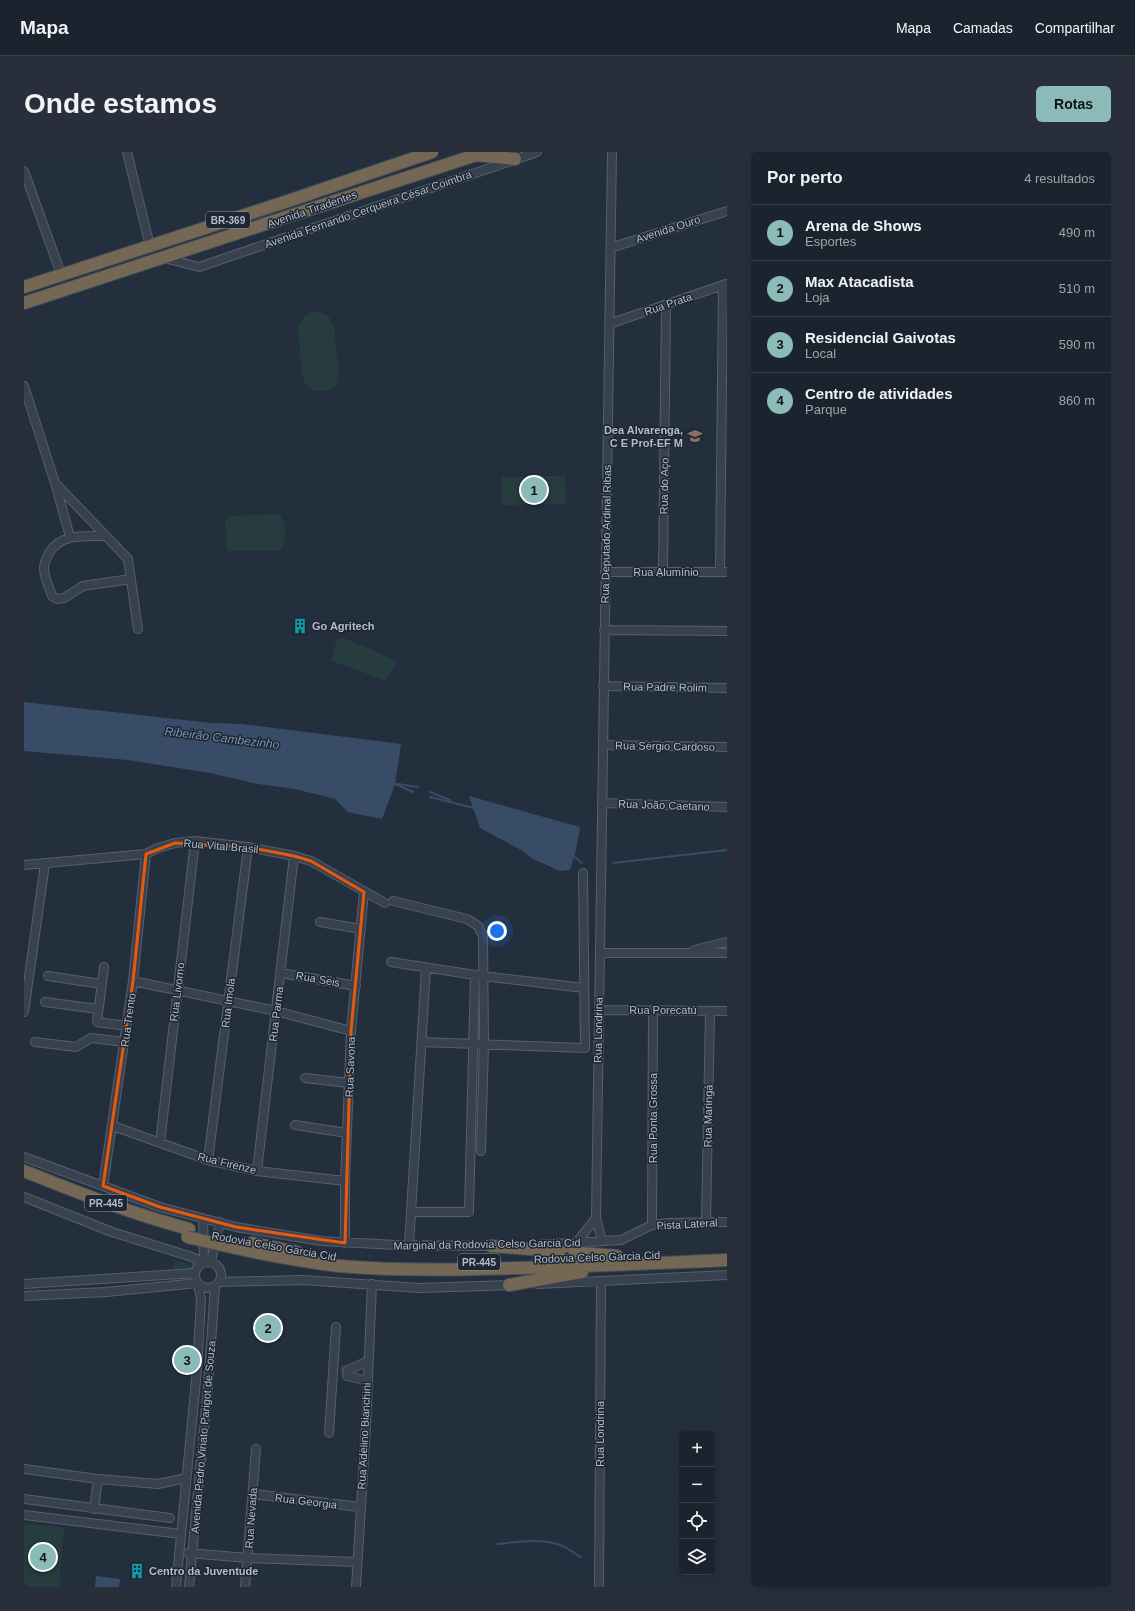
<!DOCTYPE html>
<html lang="pt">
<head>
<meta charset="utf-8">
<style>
  :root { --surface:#1b232e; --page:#282f3a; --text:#f1f3f6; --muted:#a0a4aa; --line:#39404a; --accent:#8bbbb9 }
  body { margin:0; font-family:Arial,sans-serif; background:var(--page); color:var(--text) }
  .controls { position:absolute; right:12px; bottom:12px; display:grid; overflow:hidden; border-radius:6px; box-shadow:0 4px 16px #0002 }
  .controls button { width:36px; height:36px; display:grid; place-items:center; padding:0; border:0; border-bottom:1px solid var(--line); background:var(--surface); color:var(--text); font:20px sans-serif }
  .you { position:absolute; left:473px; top:779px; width:14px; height:14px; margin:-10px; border:3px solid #fff; border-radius:50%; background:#1a73e8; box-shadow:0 0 0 6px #1a73e833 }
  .badge { display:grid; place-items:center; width:26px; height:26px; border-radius:50%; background:var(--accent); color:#111; font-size:13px; font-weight:700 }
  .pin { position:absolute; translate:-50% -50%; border:2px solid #fff; box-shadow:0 1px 4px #0006 }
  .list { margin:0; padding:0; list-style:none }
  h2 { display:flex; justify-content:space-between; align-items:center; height:52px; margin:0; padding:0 16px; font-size:17px }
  h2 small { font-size:13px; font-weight:400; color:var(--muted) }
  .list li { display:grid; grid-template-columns:26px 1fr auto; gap:12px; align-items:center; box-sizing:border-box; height:56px; padding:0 16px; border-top:1px solid var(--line) }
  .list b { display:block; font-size:15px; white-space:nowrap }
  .list p { margin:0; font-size:13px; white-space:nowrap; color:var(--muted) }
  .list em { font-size:13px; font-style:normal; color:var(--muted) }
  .icon { flex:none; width:22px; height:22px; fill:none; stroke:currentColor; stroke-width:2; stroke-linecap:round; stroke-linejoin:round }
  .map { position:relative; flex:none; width:703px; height:1435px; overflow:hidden; border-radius:6px }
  header { display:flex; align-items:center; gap:24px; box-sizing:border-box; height:56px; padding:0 20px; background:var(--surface); border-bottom:1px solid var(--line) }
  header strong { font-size:19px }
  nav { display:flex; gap:22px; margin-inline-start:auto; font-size:14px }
  .intro { display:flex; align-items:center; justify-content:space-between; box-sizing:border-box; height:96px; padding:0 24px }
  h1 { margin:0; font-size:28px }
  .button { padding:10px 18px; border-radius:6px; background:var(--accent); color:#111; font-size:14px; font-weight:700 }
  main { display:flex; gap:24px; padding:0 24px }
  aside { flex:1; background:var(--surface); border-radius:6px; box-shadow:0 4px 16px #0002 }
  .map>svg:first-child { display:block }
  .green { fill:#263c3f }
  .water { fill:#394c67 }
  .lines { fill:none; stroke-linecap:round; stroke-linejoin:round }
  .stream { stroke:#394c67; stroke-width:2 }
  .minor-tunnel { stroke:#3a4453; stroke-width:8; stroke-dasharray:8 4; stroke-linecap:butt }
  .minor-casing { stroke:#565f6c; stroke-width:10 }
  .highway-casing { stroke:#434c59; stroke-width:14 }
  .minor { stroke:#38414e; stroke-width:8 }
  .highway { stroke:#746855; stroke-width:12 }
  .highway-bridge-casing { stroke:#434c59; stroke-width:14; stroke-linecap:butt }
  .highway-bridge { stroke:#746855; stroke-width:12 }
  .marked { fill:none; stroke:#e8590c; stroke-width:3; stroke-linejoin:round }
  .labels { text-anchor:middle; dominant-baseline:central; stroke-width:3; stroke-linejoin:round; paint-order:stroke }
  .shield { fill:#1d2633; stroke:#878f9c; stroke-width:1 }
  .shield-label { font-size:10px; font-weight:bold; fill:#b4bcc9 }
  .street-label { font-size:11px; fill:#b4bcc9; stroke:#1d2633 }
  .poi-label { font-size:11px; font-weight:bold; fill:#b4bcc9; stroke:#1d2633; text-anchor:start }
  .water-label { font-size:12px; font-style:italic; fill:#7c92b1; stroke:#1d2633 }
</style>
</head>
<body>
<header>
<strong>Mapa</strong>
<nav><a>Mapa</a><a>Camadas</a><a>Compartilhar</a></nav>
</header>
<div class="intro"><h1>Onde estamos</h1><a class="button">Rotas</a></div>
<main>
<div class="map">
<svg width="703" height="1435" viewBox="0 0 703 1435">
  <rect width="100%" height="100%" fill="#242f3e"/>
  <path class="green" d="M 293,159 L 304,164 L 310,174 L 315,223 L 312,233 C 303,241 285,243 280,228 C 276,216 276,192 274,178 C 276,167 282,161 293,159 Z
    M 541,324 L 542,352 L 478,353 L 478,325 Z
    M 255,362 C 262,369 264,394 254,399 L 206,399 L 203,397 L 201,370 L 202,368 L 207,364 Z
    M 318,485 L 371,508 L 372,511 L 362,529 L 306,508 L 310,501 L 308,500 L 314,487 Z
    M 151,1108 L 166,1112 L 167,1117 L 166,1118 L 149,1119 Z
    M 0,1371 L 40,1376 L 35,1435 L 0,1435 Z"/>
  <path class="water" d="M 0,550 L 187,571 L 218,572 L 377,592 L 371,632 L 358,667 L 324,660 L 311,647 L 271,637 L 234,632 L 186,621 L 104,608 L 0,599 Z
    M 445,644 L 556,675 L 552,698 L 546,718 L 536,719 L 509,707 L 497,698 L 456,676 Z
    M 72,1424 L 96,1427 L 95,1435 L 71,1435 Z"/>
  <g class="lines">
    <path class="stream" d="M 369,631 L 389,640
      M 374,632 L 394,635
      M 406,640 L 426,648
      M 406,645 L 450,656
      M 548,703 L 558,711
      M 589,711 L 703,698
      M 473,1392 C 495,1390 520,1385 541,1395 C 546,1398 551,1402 557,1405"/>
    <path class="minor-tunnel" d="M 317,1217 L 324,1218"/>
    <g class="minor-casing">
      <path id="minor" d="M 103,0 L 126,94
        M 0,19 L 37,122
        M 586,96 L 703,59
        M 140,106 L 175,115 L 513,0
        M 585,172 L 702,132
        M 0,234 L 31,331 L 104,407 L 114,477
        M 32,334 L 46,385
        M 82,384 C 61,384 37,381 25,401 C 23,405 20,411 20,416 C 20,425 25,435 28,444 L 33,447 L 40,446 L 59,434 L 107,427
        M 581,420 L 703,420
        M 639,420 L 642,153
        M 696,420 L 699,133
        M 580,478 L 703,479
        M 579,534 L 703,536
        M 579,593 L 703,595
        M 578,651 L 703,655
        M 0,713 L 122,702 L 134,696 L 151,691 L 171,689 L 224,695 L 270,704 L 287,709 L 361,751
        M 369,749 L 443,767 L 454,774 L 459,784 L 460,892 L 457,999
        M 296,770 L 337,777
        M 670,798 L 703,790
        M 576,801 L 703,801
        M 367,810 L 451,823 L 560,836
        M 80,815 L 73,870 L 103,874
        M 257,821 L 332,834
        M 24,824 L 77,832
        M 109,829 L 252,859 L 327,879
        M 21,850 L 74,857
        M 575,858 L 703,859
        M 0,860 L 21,712
        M 11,890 L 52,895 L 67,886 L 101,890
        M 398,890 L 561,896 L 559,721
        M 281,926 L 325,931
        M 271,973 L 323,981
        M 89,974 L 184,1008 L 233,1019 L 321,1029
        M 136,991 L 171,689
        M 0,1005 L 136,1055 L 212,1075 L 297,1089 L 372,1093 L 472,1094
        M 184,1008 L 224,695
        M 233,1019 L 270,704
        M 79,1034 L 109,829 L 122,702
        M 0,1045 L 88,1080 L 165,1104 L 180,1110 L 179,1066
        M 387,1060 L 445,1060 L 451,823
        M 682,1070 L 686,859
        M 628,1073 L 629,858
        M 578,1089 L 572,1066 L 588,0
        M 321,1091 L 321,1029 L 327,879 L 340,740
        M 552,1091 L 572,1066
        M 385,1093 L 402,816
        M 511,1093 L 597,1088 L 628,1073 L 644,1071 L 703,1070
        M 187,1109 L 196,1070
        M171 1123a13 13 0 1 1 26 0a13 13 0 1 1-26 0Z
        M 195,1130 L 279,1128 L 395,1136 L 490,1133
        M 0,1132 L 171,1121
        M 514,1132 L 703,1123
        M 0,1144 L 82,1140 L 174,1131 L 177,1148 L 173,1218 L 152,1435
        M 324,1218 L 344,1209
        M 323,1224 L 344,1229
        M 305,1281 L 312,1175
        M 0,1317 L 74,1327 L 134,1332 L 162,1326
        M 229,1342 L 336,1355
        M 0,1347 L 146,1366
        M 70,1357 L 74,1327
        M 0,1363 L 157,1382
        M 164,1401 L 224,1406 L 333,1410
        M 165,1435 L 184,1234 L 191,1134
        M 221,1435 L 232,1297
        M 332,1435 L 342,1274 L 348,1132
        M 575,1435 L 577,1129"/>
    </g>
    <g class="highway-casing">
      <path id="highway" d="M 452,3 L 491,7
        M 0,135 L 270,47 L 408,0
        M 0,151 L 461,0
        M 0,1019 C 55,1041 109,1062 165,1077
        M 228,1091 L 273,1100
        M 467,1094 L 593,1104
        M 207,1095 C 243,1103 279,1110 315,1114 C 386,1120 456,1117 527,1115 C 586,1113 644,1111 703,1108
        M 485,1133 L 558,1120"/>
    </g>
    <use href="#minor" class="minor"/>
    <use href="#highway" class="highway"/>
    <g class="highway-bridge-casing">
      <path id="highway-bridge" d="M 163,1085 L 207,1095"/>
    </g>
    <use href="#highway-bridge" class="highway-bridge"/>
  </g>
  <path class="marked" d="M 151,691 L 224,695 L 270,704 L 287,709 L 340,740 L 327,879 L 321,1091 L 212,1075 L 136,1055 L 79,1034 L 109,829 L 122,702 Z"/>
  <defs>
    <g id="school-bare" transform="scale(1.2)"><path d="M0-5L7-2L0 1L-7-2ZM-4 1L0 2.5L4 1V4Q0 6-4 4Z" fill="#8d6e63" stroke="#1d2633" stroke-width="2.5" paint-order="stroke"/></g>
    <g id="building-bare" transform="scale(1.2)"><path d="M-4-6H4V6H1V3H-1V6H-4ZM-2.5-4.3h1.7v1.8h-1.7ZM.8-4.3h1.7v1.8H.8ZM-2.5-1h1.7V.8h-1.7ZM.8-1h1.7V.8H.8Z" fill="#0f9aa8" stroke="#1d2633" stroke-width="2.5" paint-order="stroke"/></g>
  </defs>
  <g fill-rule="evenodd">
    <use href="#school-bare" x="671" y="284"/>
    <use href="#building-bare" x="276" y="474"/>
    <use href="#building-bare" x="113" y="1419"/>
  </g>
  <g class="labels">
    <g class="shield">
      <rect x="182" y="60" width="44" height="16" rx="3"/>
      <rect x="61" y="1043" width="42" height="16" rx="3"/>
      <rect x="434" y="1102" width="42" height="16" rx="3"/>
    </g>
    <g class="shield-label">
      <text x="204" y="68">BR-369</text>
      <text x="82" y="1051">PR-445</text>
      <text x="455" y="1110">PR-445</text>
    </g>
    <g class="street-label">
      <text transform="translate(288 57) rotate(-19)">Avenida Tiradentes</text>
      <text transform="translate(344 57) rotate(-19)">Avenida Fernando Cerqueira César Coimbra</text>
      <text transform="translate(644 77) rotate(-18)">Avenida Ouro</text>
      <text transform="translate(644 152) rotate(-19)">Rua Prata</text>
      <text transform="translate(640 334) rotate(-89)">Rua do Aço</text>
      <text transform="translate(582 382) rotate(-89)">Rua Deputado Ardinal Ribas</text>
      <text x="642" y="420">Rua Alumínio</text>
      <text transform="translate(641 535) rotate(1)">Rua Padre Rolim</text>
      <text transform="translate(641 594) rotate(1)">Rua Sérgio Cardoso</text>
      <text transform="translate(640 653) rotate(2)">Rua João Caetano</text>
      <text transform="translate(197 694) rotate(5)">Rua Vital Brasil</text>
      <text transform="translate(294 827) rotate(10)">Rua Seis</text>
      <text transform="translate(153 840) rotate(-83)">Rua Livorno</text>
      <text transform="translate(204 851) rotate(-83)">Rua Imola</text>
      <text x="639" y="858">Rua Porecatú</text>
      <text transform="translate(252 862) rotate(-83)">Rua Parma</text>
      <text transform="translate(104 868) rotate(-82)">Rua Trento</text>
      <text transform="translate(574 878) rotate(-89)">Rua Londrina</text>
      <text transform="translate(326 915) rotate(-88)">Rua Savona</text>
      <text transform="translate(684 964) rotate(-89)">Rua Maringá</text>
      <text transform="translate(629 966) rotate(-90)">Rua Ponta Grossa</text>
      <text transform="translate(203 1011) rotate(14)">Rua Firenze</text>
      <text transform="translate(663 1072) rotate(-3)">Pista Lateral</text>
      <text transform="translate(463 1092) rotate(-1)">Marginal da Rodovia Celso Garcia Cid</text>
      <text transform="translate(250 1094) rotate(10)">Rodovia Celso Garcia Cid</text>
      <text transform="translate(573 1105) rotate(-2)">Rodovia Celso Garcia Cid</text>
      <text transform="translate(576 1282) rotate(-90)">Rua Londrina</text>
      <text transform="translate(340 1284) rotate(-87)">Rua Adelino Bianchini</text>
      <text transform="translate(179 1285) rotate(-85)">Avenida Pedro Viriato Parigot de Souza</text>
      <text transform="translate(282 1349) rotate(7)">Rua Georgia</text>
      <text transform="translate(227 1366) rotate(-86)">Rua Nevada</text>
    </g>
    <g class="poi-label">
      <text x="659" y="278" text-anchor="end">Dea Alvarenga,<tspan x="659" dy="13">C E Prof-EF M</tspan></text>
      <text x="288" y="474">Go Agritech</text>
      <text x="125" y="1419">Centro da Juventude</text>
    </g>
    <g class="water-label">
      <text transform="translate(198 586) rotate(7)">Ribeirão Cambezinho</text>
    </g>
  </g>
</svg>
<div class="controls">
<button>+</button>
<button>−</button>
<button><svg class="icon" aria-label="locate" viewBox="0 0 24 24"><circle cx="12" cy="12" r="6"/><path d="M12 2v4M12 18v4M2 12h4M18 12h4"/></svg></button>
<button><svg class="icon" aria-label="layers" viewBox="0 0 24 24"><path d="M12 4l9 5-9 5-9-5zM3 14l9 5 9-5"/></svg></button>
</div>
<div class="you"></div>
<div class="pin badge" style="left:510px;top:338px">1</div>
<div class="pin badge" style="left:244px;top:1176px">2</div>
<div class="pin badge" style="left:163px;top:1208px">3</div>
<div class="pin badge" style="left:19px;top:1405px">4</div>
</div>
<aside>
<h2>Por perto<small>4 resultados</small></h2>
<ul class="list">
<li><span class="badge">1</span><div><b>Arena de Shows</b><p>Esportes</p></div><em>490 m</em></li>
<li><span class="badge">2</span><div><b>Max Atacadista</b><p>Loja</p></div><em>510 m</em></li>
<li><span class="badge">3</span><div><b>Residencial Gaivotas</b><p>Local</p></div><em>590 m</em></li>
<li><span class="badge">4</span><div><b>Centro de atividades</b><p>Parque</p></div><em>860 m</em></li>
</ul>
</aside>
</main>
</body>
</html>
